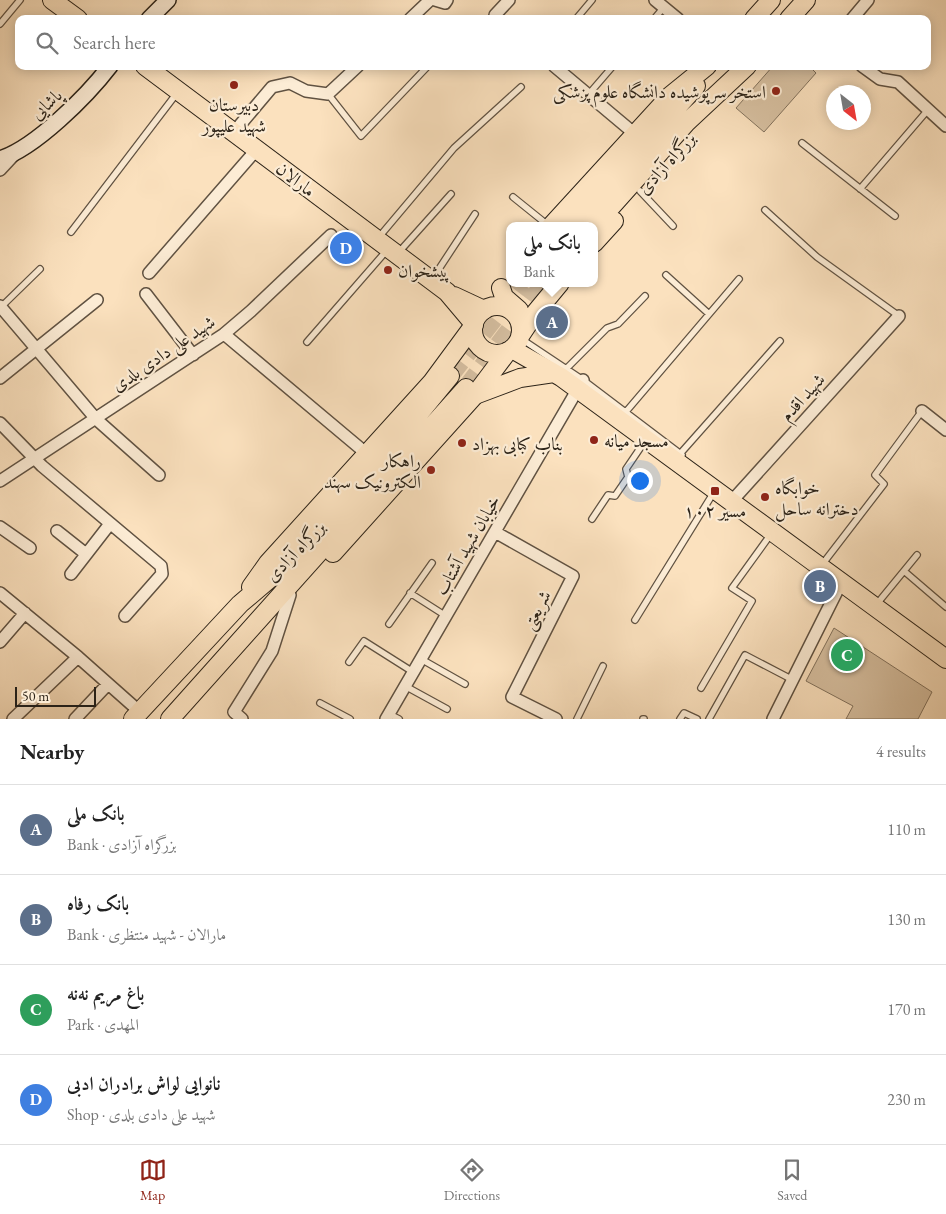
<!DOCTYPE html>
<html lang="en">
<head>
<meta charset="utf-8">
<style>
  :root { --surface:#fff; --page:#f6f6f6; --text:#222; --muted:#767676; --line:#e0e0e0; --accent:#8f2418 }
  body { margin:0; font-family:"EB Garamond",Amiri,serif; background:var(--page); color:var(--text) }
  .compass { position:absolute; left:826px; top:85px; width:45px; height:45px; border-radius:50%; background:var(--surface); box-shadow:0 2px 12px #0003; rotate:149deg }
  .scale { position:absolute; left:15px; bottom:12px; width:81px; box-sizing:border-box; padding-left:5px; border:2px solid #2c2318; border-top:0; font-size:14px; line-height:18px; white-space:nowrap; color:#2c2318; -webkit-text-stroke:4px #fcecd5; paint-order:stroke }
  .you { position:absolute; left:639px; top:480px; width:18px; height:18px; margin:-12px; border:4px solid #fff; border-radius:50%; background:#1a73e8; box-shadow:0 0 0 8px #1a73e833 }
  .badge { display:grid; place-items:center; width:32px; height:32px; border-radius:50%; background:var(--accent); color:#fff; font-size:16px; font-weight:700 }
  .pin { position:absolute; translate:-50% -50%; border:2px solid #fff; box-shadow:0 1px 5px #0006 }
  .popup { position:absolute; left:506px; top:222px; width:92px; height:65px; box-sizing:border-box; display:grid; place-content:center; border-radius:10px; background:var(--surface); filter:drop-shadow(0 1px 4px #0005); font-size:16px; white-space:nowrap; color:var(--muted) }
  .popup b { font-size:19px; color:var(--text) }
  .popup::after { content:''; position:absolute; left:50%; top:100%; margin-left:-10px; border:10px solid transparent; border-top-color:var(--surface) }
  .list { margin:0; padding:0; list-style:none }
  h2 { display:flex; justify-content:space-between; align-items:center; height:65px; margin:0; padding:0 20px; font-size:21px }
  h2 small { font-size:16px; font-weight:400; color:var(--muted) }
  .list li { display:grid; grid-template-columns:32px 1fr auto; gap:15px; align-items:center; box-sizing:border-box; height:90px; padding:0 20px; border-top:1px solid var(--line) }
  .list b { display:block; font-size:19px; white-space:nowrap }
  .list p { margin:0; font-size:16px; white-space:nowrap; color:var(--muted) }
  .list em { font-size:16px; font-style:normal; color:var(--muted) }
  .icon { flex:none; width:28px; height:28px; fill:none; stroke:currentColor; stroke-width:2; stroke-linecap:round; stroke-linejoin:round }
  .map { position:relative; flex:none; width:946px; height:719px; overflow:hidden }
  .search { position:absolute; background:var(--surface); box-shadow:0 2px 12px #0003; left:15px; right:15px; top:15px; height:55px; display:flex; align-items:center; gap:12px; box-sizing:border-box; padding:0 18px; border-radius:10px; color:var(--muted); font-size:19px }
  .sheet { height:425px; background:var(--surface) }
  nav { display:flex; justify-content:space-around; align-items:center; box-sizing:border-box; height:70px; border-top:1px solid var(--line); background:var(--surface); font-size:14px; color:var(--muted) }
  nav a { display:grid; justify-items:center; gap:2px }
  nav .on { color:var(--accent) }
  .map>svg:first-child { display:block }
  .green { fill:#d8c1a2; stroke:#82725d }
  .lines { fill:none; stroke-linecap:round; stroke-linejoin:round }
  .trunk-tunnel { stroke:#d2bb9d; stroke-width:18; stroke-dasharray:18 9; stroke-linecap:butt }
  .service-casing { stroke:#605242; stroke-width:8 }
  .minor-casing { stroke:#605242; stroke-width:14 }
  .secondary-casing { stroke:#2c2318; stroke-width:18 }
  .primary-casing { stroke:#2c2318; stroke-width:20 }
  .trunk-casing { stroke:#2c2318; stroke-width:20 }
  .service { stroke:#fcecd5; stroke-width:5.5 }
  .minor { stroke:#fcecd5; stroke-width:11 }
  .secondary { stroke:#fcecd5; stroke-width:15 }
  .primary { stroke:#fbe1be; stroke-width:18 }
  .trunk { stroke:#fbe1be; stroke-width:18 }
  .poi-dot { fill:#8f2418; stroke:#fcecd5; stroke-width:2 }
  .labels { text-anchor:middle; dominant-baseline:central; stroke-width:4.5; stroke-linejoin:round; paint-order:stroke }
  .poi-label { font-size:18px; fill:#2c2318; stroke:#fcecd5; text-anchor:start }
  .street-label { font-size:18px; fill:#2c2318; stroke:#fcecd5 }
</style>
</head>
<body>
<div class="map">
<svg width="946" height="719" viewBox="0 0 946 719">
  <rect width="100%" height="100%" fill="#fbe1be"/>
  <filter id="stains"><feTurbulence type="fractalNoise" baseFrequency=".004" numOctaves="4"/><feColorMatrix values="0 0 0 0 .2 0 0 0 0 .09 0 0 0 0 .02 0 0 0 .5 -.17"/></filter>
  <radialGradient id="worn" r=".72"><stop offset=".6" stop-color="#630" stop-opacity="0"/><stop offset="1" stop-color="#630" stop-opacity=".3"/></radialGradient>
  <path class="green" d="M 773,66 L 809,66 L 816,73 L 764,132 L 736,108 Z
    M 834,628 L 932,692 L 918,719 L 846,719 L 853,706 L 806,681 Z"/>
  <g class="lines">
    <path class="trunk-tunnel" d="M 450,376 L 522,283
      M 466,388 L 542,286"/>
    <g class="service-casing">
      <path id="service" d="M 576,19 L 592,0
        M 654,19 L 664,7
        M 0,24 L 20,0
        M 328,94 L 361,136 L 428,66
        M 588,95 L 613,66
        M 802,143 L 895,216
        M 860,189 L 927,111
        M 640,191 L 673,226
        M 513,197 L 549,226
        M 765,210 L 817,257 L 899,316
        M 71,232 L 177,93
        M 379,237 L 454,148 L 521,87
        M 399,252 L 451,194
        M 666,275 L 709,314
        M 433,278 L 475,214
        M 1,307 L 40,269
        M 520,338 L 583,380 L 682,455
        M 307,342 L 388,249
        M 564,371 L 607,328 L 618,324 L 645,296
        M 624,414 L 739,279
        M 679,455 L 780,341
        M 592,519 L 608,495 L 615,496 L 628,477 L 626,469 L 645,441
        M 821,566 L 884,484 L 875,475 L 922,411
        M 904,571 L 946,607
        M 410,593 L 446,616
        M 876,605 L 917,555
        M 635,620 L 714,492
        M 389,624 L 432,563
        M 421,659 L 465,684
        M 349,662 L 364,641 L 413,672
        M 405,686 L 447,709
        M 701,688 L 752,601 L 732,588 L 771,534
        M 320,703 L 350,719
        M 389,714 L 399,719
        M 577,719 L 603,666
        M 643,719 L 644,719
        M 680,719 L 684,713 L 697,719
        M 709,719 L 745,655 L 793,680"/>
    </g>
    <g class="minor-casing">
      <path id="minor" d="M 435,0 L 445,3 L 447,0
        M 655,0 L 678,19
        M 410,19 L 430,0
        M 499,19 L 495,15 L 509,0
        M 852,19 L 868,0
        M 554,66 L 635,134
        M 862,66 L 880,79 L 898,82 L 946,126
        M 234,132 L 272,87 L 290,83 L 306,91 L 328,94 L 358,66
        M 0,170 L 14,155
        M 149,273 L 257,149
        M 146,294 L 193,355
        M 0,306 L 96,419 L 159,475
        M 224,334 L 367,454
        M 0,378 L 97,300
        M 922,411 L 946,430
        M 0,423 L 42,466 L 161,566 L 162,574 L 125,616
        M 0,481 L 224,334 L 251,311 L 331,235
        M 731,502 L 899,316
        M 0,527 L 30,548
        M 57,531 L 86,554
        M 495,532 L 573,576 L 512,697 L 556,719
        M 71,574 L 109,525
        M 0,593 L 78,657 L 140,712
        M 0,642 L 25,613
        M 13,719 L 78,657
        M 75,719 L 108,684
        M 242,719 L 234,712 L 272,651 L 290,595
        M 386,719 L 583,380
        M 773,719 L 841,583"/>
    </g>
    <g class="secondary-casing">
      <path id="secondary" d="M 149,19 L 168,0
        M 0,159 C 35,148 87,96 110,66"/>
    </g>
    <g class="primary-casing">
      <path id="primary" d="M 52,0 L 78,19
        M 145,66 L 431,280 L 447,292 L 474,324
        M 454,296 L 484,310
        M 512,349 L 561,377 L 946,659
        M 475,395 L 520,378 L 554,373"/>
    </g>
    <g class="trunk-casing">
      <path id="trunk" d="M 754,19 L 771,0
        M 789,19 L 806,0
        M 551,226 L 670,96 L 707,66
        M 571,226 L 696,86
        M 594,226 L 686,123 L 747,66
        M 594,243 L 614,221
        M 501,288 L 504,297 L 519,310
        M473 330a24 24 0 1 1 48 0a24 24 0 1 1-48 0Z
        M 520,336 L 536,312 L 560,283
        M 333,553 L 475,395 L 508,351
        M 251,587 L 268,563 L 432,382 L 474,325
        M 133,719 L 240,604 L 280,570 L 394,444 L 450,376
        M 170,719 L 466,388"/>
    </g>
    <use href="#service" class="service"/>
    <use href="#minor" class="minor"/>
    <use href="#secondary" class="secondary"/>
    <use href="#primary" class="primary"/>
    <use href="#trunk" class="trunk"/>
  </g>
  <g class="poi-dot">
    <circle cx="234" cy="85" r="5"/>
    <circle cx="776" cy="91" r="5"/>
    <circle cx="388" cy="270" r="5"/>
    <circle cx="594" cy="440" r="5"/>
    <circle cx="462" cy="443" r="5"/>
    <circle cx="431" cy="470" r="5"/>
    <rect x="710" y="486" width="10" height="10" rx="2.5"/>
    <circle cx="765" cy="497" r="5"/>
  </g>
  <g class="labels">
    <g class="poi-label">
      <text x="766" y="91" text-anchor="end">استخر سرپوشیده دانشگاه علوم پزشکی</text>
      <text x="234" y="104" text-anchor="middle">دبیرستان<tspan x="234" dy="21">شهید علیپور</tspan></text>
      <text x="398" y="270">پیشخوان</text>
      <text x="604" y="440">مسجد میانه</text>
      <text x="472" y="443">بناب کبابی بهزاد</text>
      <text x="421" y="460" text-anchor="end">راهکار<tspan x="421" dy="21">الکترونیک سهند</tspan></text>
      <text x="775" y="487">خوابگاه<tspan x="775" dy="21">دخترانه ساحل</tspan></text>
      <text x="715" y="510" text-anchor="middle">مسیر ۱۰۲</text>
    </g>
    <g class="street-label">
      <text transform="translate(46 104) rotate(-43)">پاشایی</text>
      <text transform="translate(666 163) rotate(-48)">بزرگراه آزادی</text>
      <text transform="translate(296 179) rotate(38)">مارالان</text>
      <text transform="translate(163 353) rotate(-34)">شهید علی دادی بلدی</text>
      <text transform="translate(802 397) rotate(-48)">شهید اقدم</text>
      <text transform="translate(467 545) rotate(-60)">خیابان شهید آشتاب</text>
      <text transform="translate(295 551) rotate(-46)">بزرگراه آزادی</text>
      <text transform="translate(536 610) rotate(-63)">شریعتی</text>
    </g>
  </g>
  <rect width="100%" height="100%" filter="url(#stains)"/>
  <rect width="100%" height="100%" fill="url(#worn)"/>
</svg>
<svg class="compass" viewBox="-18 -18 36 36"><path d="M0-13l5 13h-10z" fill="#e53935"/><path d="M0 13l5-13h-10z" fill="#767676"/></svg>
<div class="scale">50 m</div>
<div class="you"></div>
<div class="pin badge" style="left:552px;top:322px;background:#5c6f8a">A</div>
<div class="popup"><b>بانک ملی</b>Bank</div>
<div class="pin badge" style="left:820px;top:586px;background:#5c6f8a">B</div>
<div class="pin badge" style="left:847px;top:655px;background:#2e9e5b">C</div>
<div class="pin badge" style="left:346px;top:248px;background:#3f7fe0">D</div>
<div class="search"><svg class="icon" aria-label="search" viewBox="0 0 24 24"><circle cx="10" cy="10" r="6"/><path d="M15 15l6 6"/></svg>Search here</div>
</div>
<section class="sheet">
<h2>Nearby<small>4 results</small></h2>
<ul class="list">
<li><span class="badge" style="background:#5c6f8a">A</span><div><b>بانک ملی</b><p>Bank · بزرگراه آزادی</p></div><em>110 m</em></li>
<li><span class="badge" style="background:#5c6f8a">B</span><div><b>بانک رفاه</b><p>Bank · مارالان - شهید منتظری</p></div><em>130 m</em></li>
<li><span class="badge" style="background:#2e9e5b">C</span><div><b>باغ مریم نه‌نه</b><p>Park · المهدی</p></div><em>170 m</em></li>
<li><span class="badge" style="background:#3f7fe0">D</span><div><b>نانوایی لواش برادران ادبی</b><p>Shop · شهید علی دادی بلدی</p></div><em>230 m</em></li>
</ul>
</section>
<nav>
<a class="on"><svg class="icon" aria-label="map" viewBox="0 0 24 24"><path d="M3 6l6-2 6 2 6-2v14l-6 2-6-2-6 2zM9 4v14M15 6v14"/></svg>Map</a>
<a><svg class="icon" aria-label="directions" viewBox="0 0 24 24"><path d="M12 3l9 9-9 9-9-9zM9 14v-3h6M13 9l2 2-2 2"/></svg>Directions</a>
<a><svg class="icon" aria-label="saved" viewBox="0 0 24 24"><path d="M7 4h10v16l-5-4-5 4z"/></svg>Saved</a>
</nav>
</body>
</html>
